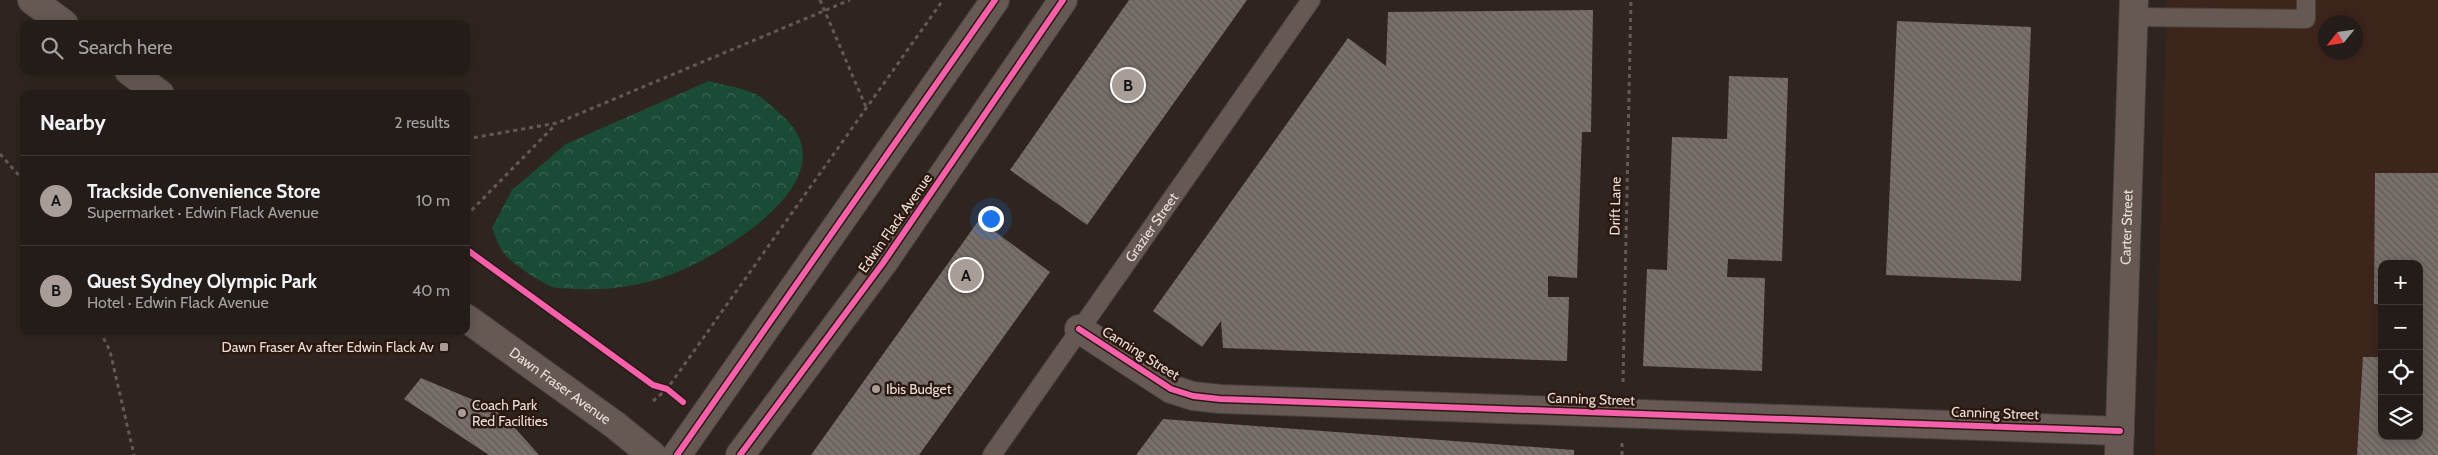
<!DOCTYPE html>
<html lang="en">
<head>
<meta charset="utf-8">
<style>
  :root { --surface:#231c18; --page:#2b2521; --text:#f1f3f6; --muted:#a3a1a2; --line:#403a37; --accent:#a99d98 }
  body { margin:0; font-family:Cabin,sans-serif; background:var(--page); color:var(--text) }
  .controls { position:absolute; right:15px; bottom:15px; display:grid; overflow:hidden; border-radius:10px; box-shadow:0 2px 12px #0003 }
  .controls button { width:45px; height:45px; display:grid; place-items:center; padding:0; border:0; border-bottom:1px solid var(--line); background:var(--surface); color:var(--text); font:25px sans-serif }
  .compass { position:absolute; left:2318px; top:15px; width:45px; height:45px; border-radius:50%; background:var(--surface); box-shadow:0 2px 12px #0003; rotate:240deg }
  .you { position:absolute; left:990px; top:218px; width:18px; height:18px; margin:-12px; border:4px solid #fff; border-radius:50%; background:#1a73e8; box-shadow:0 0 0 8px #1a73e833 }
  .badge { display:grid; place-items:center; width:32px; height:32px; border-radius:50%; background:var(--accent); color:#111; font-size:16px; font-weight:700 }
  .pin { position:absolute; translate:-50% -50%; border:2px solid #fff; box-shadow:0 1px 5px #0006 }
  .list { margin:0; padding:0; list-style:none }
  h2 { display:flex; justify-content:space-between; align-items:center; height:65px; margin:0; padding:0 20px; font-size:21px }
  h2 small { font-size:16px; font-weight:400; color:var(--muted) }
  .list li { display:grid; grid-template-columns:32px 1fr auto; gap:15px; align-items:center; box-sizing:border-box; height:90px; padding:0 20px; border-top:1px solid var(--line) }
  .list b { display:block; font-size:19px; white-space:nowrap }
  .list p { margin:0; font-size:16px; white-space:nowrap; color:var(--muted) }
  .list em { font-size:16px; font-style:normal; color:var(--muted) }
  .icon { flex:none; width:28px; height:28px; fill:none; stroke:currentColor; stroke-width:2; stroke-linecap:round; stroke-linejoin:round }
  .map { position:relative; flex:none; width:2438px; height:455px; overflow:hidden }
  .search { position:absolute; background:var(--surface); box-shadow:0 2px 12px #0003; left:20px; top:20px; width:450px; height:55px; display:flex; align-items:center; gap:12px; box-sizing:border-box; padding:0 18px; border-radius:10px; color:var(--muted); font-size:19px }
  .panel { position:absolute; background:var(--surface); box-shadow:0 2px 12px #0003; left:20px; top:90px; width:450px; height:245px; border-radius:10px }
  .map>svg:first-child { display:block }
  .built { fill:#3e251c; fill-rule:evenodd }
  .forest { fill:url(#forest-crowns) }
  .building { fill:url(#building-back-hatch) }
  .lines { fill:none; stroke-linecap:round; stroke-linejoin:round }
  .service-casing { stroke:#48403b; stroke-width:20 }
  .minor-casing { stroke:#48403b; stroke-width:30 }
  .tertiary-casing { stroke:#48403b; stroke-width:30 }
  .path { stroke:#645955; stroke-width:3; stroke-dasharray:4 4; stroke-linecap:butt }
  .service { stroke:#665953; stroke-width:18 }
  .minor { stroke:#665953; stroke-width:28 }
  .tertiary { stroke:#665953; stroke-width:28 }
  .cycleway-casing { stroke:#2b1810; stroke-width:9 }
  .cycleway { stroke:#f560ab; stroke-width:6 }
  .poi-dot { fill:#a99d98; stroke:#2b1810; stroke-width:2 }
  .labels { text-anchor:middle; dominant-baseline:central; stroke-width:5; stroke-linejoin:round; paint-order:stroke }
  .street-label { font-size:14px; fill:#ebded8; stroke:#2b1810 }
  .poi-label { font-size:14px; fill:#ebded8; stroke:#2b1810; text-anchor:start }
</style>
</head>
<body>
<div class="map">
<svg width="2438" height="455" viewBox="0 0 2438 455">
  <defs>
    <pattern id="forest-crowns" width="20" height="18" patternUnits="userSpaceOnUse" patternTransform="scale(1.25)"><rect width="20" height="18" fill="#1a4b36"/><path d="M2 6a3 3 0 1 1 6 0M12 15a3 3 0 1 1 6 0" fill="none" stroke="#3b6452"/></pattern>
    <pattern id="building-back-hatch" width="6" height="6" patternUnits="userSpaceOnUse" patternTransform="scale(1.25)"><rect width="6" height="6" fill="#796f6b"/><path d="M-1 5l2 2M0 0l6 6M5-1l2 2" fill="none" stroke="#625b58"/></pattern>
  </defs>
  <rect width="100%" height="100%" fill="#2f2520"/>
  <path class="built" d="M 2167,0 L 2438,0 L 2438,455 L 2154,455 ZM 2326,22 L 2356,22 L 2356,52 L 2326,52 ZM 2382,264 L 2419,264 L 2419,436 L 2382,436 Z"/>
  <path class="forest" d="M 709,81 C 723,85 739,87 753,93 C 762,96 772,107 780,114 C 853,174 732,248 682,270 C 649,285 610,291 575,289 C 568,288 558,289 552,287 C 539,281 510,263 503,252 C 498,244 495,236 492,228 L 512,190 L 566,144 Z"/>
  <path class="building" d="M 1129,0 L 1247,0 L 1087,225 L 1010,170 Z
    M 1593,10 L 1591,132 L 1582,132 L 1577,278 L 1548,276 L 1548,297 L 1569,297 L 1567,361 L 1223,348 L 1221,321 L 1202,347 L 1153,311 L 1348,38 L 1386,66 L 1388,12 Z
    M 1897,21 L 2031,27 L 2021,281 L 1886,275 Z
    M 1729,76 L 1788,78 L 1782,261 L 1728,259 L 1727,277 L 1765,278 L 1762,371 L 1643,366 L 1647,269 L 1667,270 L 1672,137 L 1727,139 Z
    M 2375,173 L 2438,173 L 2438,455 L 2357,455 L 2363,357 L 2382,357 L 2382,436 L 2419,436 L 2419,357 L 2421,357 L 2419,264 L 2382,264 L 2382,304 L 2374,304 Z
    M 979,220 L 1050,272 L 919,455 L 811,455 Z
    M 421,378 L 490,407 L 507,419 L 539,455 L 489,455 L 404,399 Z
    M 1163,419 L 1574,450 L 1574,455 L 1136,455 Z"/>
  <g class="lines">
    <g class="service-casing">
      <g id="service">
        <path d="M 2133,17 L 2306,19 L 2306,0"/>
        <path id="s1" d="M 992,455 L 1311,0"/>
      </g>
    </g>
    <g class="minor-casing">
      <g id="minor">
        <path d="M 32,0 L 64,24"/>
        <path d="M 129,71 L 160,94"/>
        <path id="s2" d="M 466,318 L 615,425 L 652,455"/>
        <path d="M 1079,329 L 1171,389 L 1193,396 L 1220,399 L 2120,431"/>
        <path id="s3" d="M 2119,455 L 2134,0"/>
      </g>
    </g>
    <g class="tertiary-casing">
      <path id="tertiary" d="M 677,455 L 995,0
        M 740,455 L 883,263 L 1063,0"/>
    </g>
    <path class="path" d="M 820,0 L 866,107
      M 466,139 L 557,123 L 850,0
      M 0,154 L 24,181
      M 466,216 L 556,124
      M 100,331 L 110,351 L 134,455
      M 1623,382 L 1631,0
      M 653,401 L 667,389 L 943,0
      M 1622,455 L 1622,443"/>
    <use href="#service" class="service"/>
    <use href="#minor" class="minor"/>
    <use href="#tertiary" class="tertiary"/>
    <g class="cycleway-casing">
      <path id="cycleway" d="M 466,249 L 653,385 L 667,389 L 683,402
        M 1079,329 L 1171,389 L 1193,396 L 1220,399 L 2120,431
        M 677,455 L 995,0
        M 740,455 L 883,263 L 1063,0"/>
    </g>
    <use href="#cycleway" class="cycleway"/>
  </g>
  <g class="poi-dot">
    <rect x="439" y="342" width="10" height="10" rx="2.5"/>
    <circle cx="876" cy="389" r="5"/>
    <circle cx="462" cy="413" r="5"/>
  </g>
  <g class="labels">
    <g class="street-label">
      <text transform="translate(1615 206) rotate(-89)">Drift Lane</text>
      <text transform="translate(895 223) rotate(-55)">Edwin Flack Avenue</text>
      <text stroke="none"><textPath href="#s1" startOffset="278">Grazier Street</textPath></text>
      <text stroke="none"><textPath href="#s3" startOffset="228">Carter Street</textPath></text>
      <text transform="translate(1141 353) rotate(32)">Canning Street</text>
      <text stroke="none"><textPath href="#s2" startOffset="116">Dawn Fraser Avenue</textPath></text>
      <text transform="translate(1591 399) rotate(2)">Canning Street</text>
      <text transform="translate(1995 413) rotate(2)">Canning Street</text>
    </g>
    <g class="poi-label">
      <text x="434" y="347" text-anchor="end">Dawn Fraser Av after Edwin Flack Av</text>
      <text x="886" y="389">Ibis Budget</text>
      <text x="472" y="405">Coach Park<tspan x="472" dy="16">Red Facilities</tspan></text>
    </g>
  </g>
</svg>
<div class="controls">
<button>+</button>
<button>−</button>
<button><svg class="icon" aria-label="locate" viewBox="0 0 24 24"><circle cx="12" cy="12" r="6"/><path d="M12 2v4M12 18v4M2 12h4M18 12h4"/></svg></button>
<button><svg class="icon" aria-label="layers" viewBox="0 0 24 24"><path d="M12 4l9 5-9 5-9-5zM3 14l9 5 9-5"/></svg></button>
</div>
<svg class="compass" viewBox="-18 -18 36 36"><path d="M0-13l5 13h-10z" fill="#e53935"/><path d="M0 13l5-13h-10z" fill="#a3a1a2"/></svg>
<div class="you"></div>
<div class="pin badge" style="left:966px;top:275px">A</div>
<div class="pin badge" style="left:1128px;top:85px">B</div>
<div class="search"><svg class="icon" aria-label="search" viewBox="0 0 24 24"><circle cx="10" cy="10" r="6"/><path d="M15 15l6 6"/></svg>Search here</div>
<section class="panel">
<h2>Nearby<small>2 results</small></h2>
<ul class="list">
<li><span class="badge">A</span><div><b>Trackside Convenience Store</b><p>Supermarket · Edwin Flack Avenue</p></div><em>10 m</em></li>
<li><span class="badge">B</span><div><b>Quest Sydney Olympic Park</b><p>Hotel · Edwin Flack Avenue</p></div><em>40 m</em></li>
</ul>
</section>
</div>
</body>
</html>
